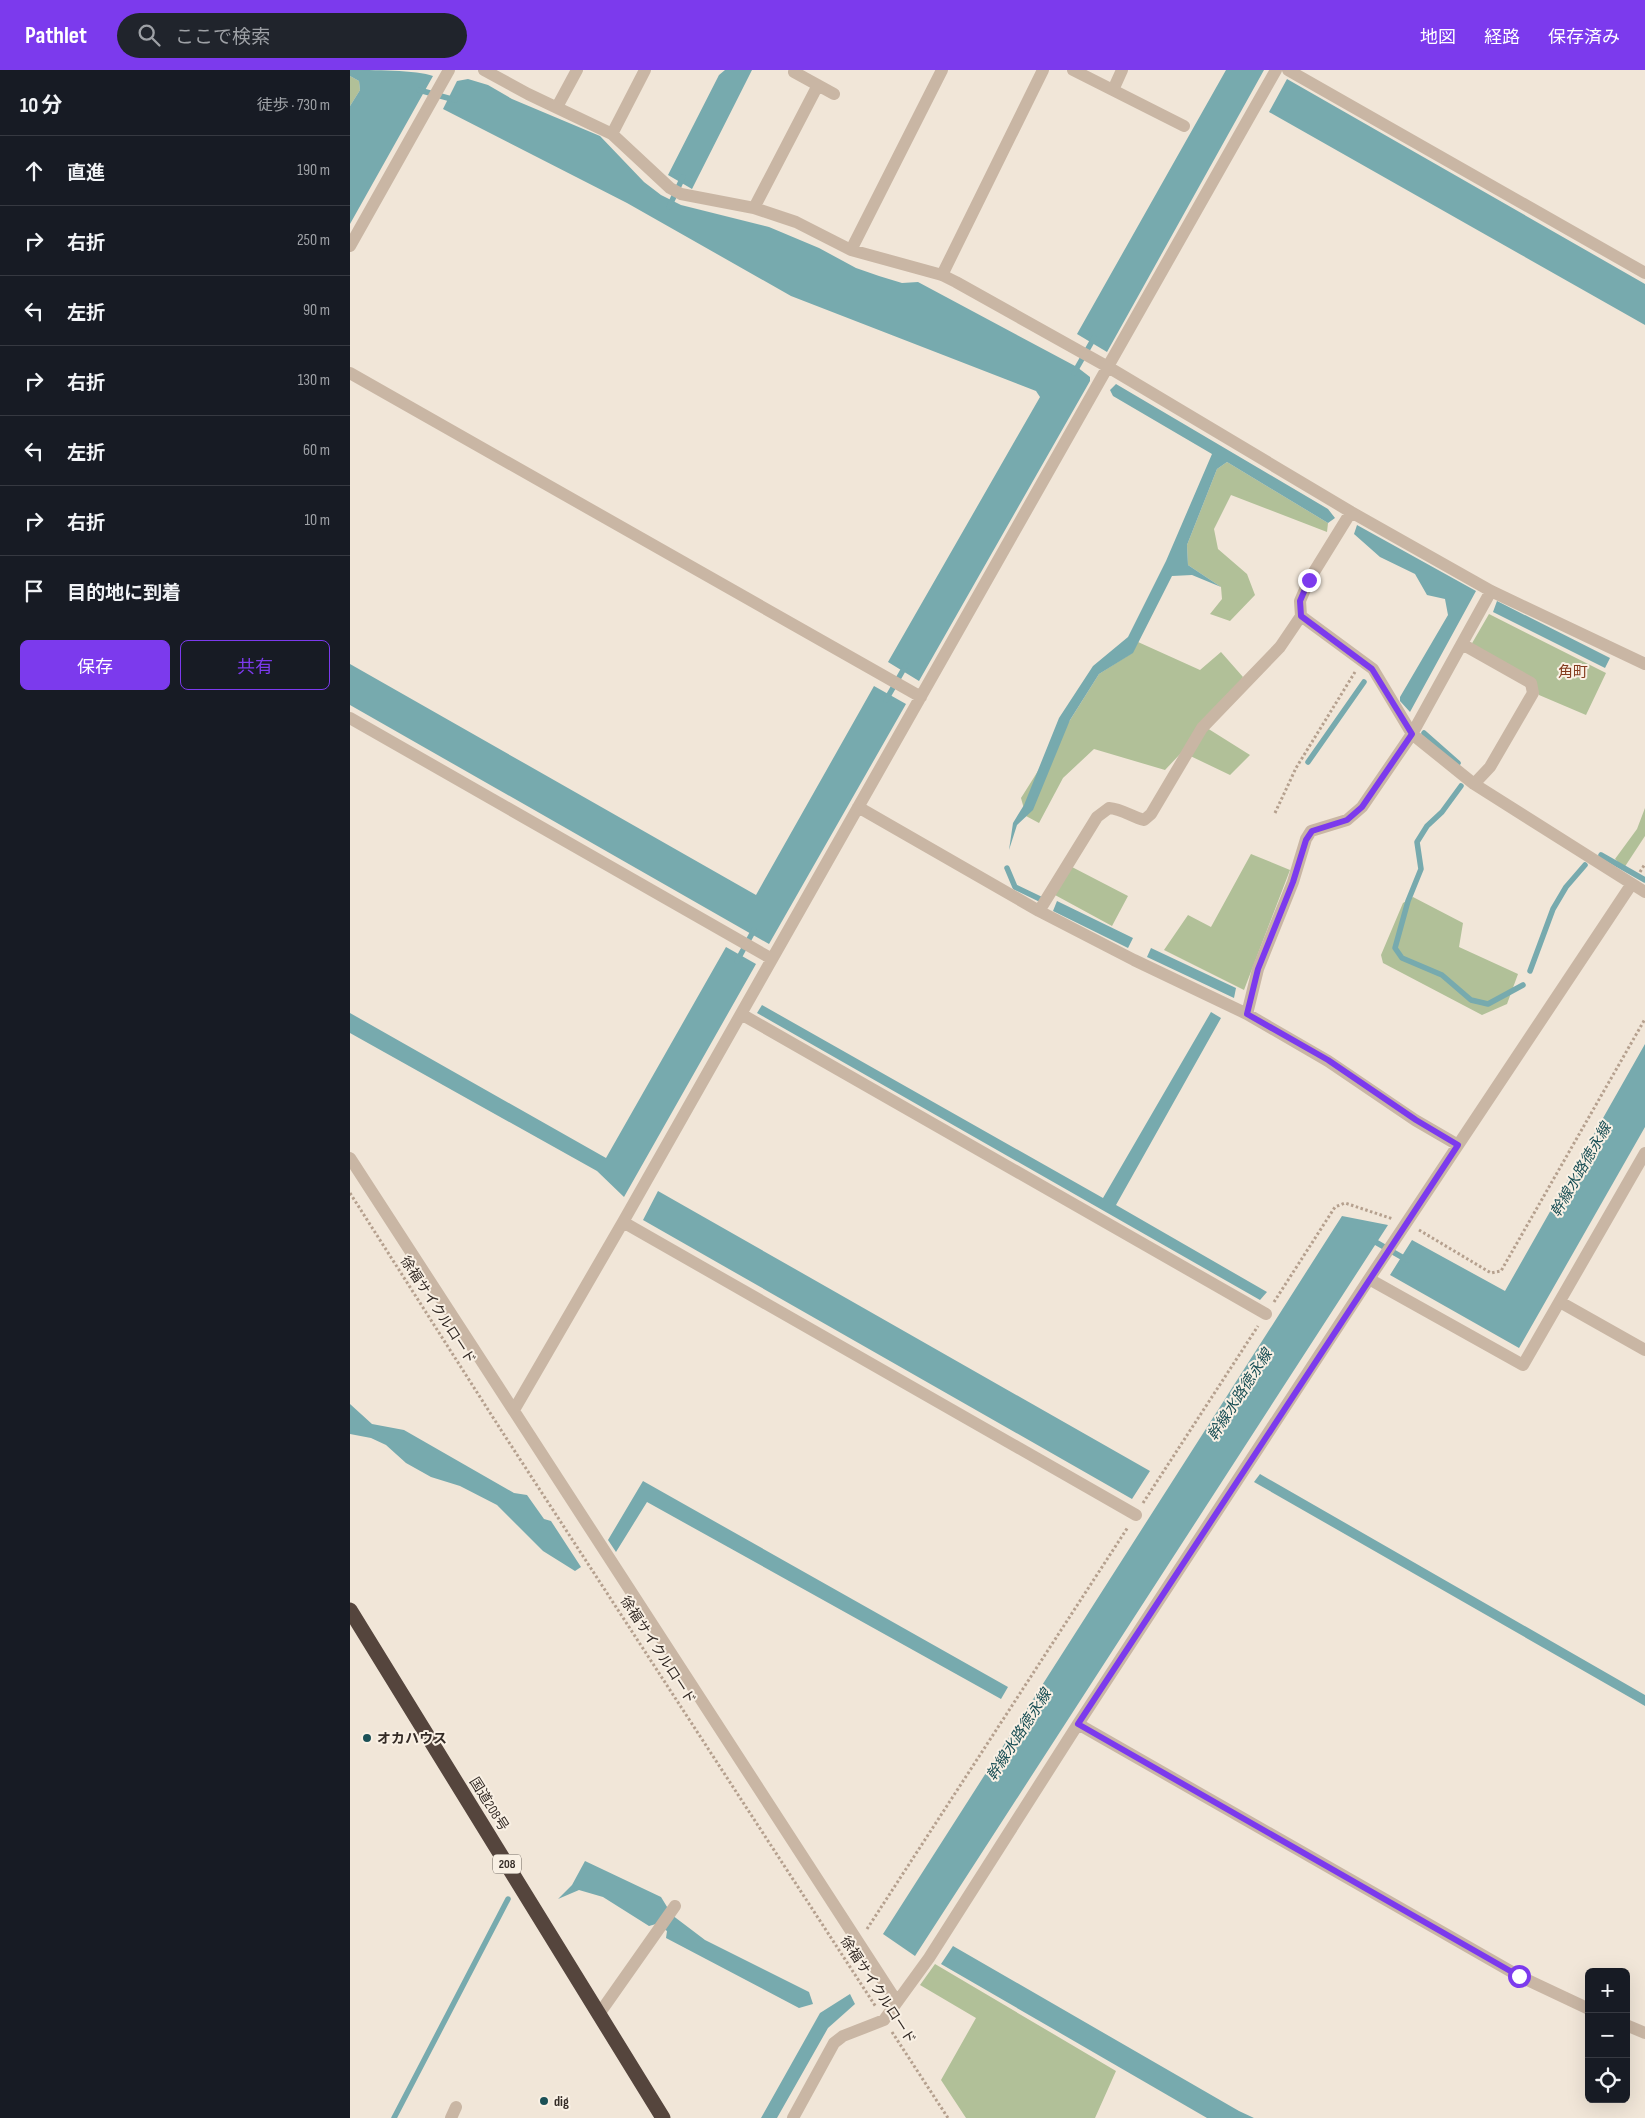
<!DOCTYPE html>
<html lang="ja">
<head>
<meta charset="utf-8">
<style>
  :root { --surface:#171b24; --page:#20242c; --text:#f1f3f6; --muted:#9ea1a6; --line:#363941; --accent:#7c3aed }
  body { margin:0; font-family:"Sofia Sans Condensed","Noto Sans JP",sans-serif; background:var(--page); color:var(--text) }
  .controls { position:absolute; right:15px; bottom:15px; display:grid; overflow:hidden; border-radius:8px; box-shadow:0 5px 20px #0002 }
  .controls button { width:45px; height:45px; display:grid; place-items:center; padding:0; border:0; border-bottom:1px solid var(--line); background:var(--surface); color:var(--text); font:25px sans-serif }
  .stop { position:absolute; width:15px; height:15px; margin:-11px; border:4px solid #7c3aed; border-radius:50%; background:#fff }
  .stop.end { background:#7c3aed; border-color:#fff; box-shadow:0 1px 5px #0008 }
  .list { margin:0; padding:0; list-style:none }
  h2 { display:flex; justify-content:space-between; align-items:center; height:65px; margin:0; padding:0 20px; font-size:21px }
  h2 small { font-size:16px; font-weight:400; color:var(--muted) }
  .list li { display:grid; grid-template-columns:32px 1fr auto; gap:15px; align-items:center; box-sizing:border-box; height:70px; padding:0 20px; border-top:1px solid var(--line) }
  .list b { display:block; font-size:19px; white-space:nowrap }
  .list em { font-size:16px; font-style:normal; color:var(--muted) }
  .actions { display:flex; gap:10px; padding:15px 20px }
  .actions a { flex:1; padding:11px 0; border:1px solid var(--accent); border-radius:8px; text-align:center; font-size:18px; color:var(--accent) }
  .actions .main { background:var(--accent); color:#fff }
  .icon { flex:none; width:28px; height:28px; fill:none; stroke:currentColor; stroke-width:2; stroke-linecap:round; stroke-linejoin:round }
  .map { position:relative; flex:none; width:1295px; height:2048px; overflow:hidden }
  header { display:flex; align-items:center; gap:30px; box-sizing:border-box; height:70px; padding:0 25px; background:var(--accent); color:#fff }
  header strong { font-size:24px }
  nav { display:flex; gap:28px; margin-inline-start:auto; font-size:18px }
  .search { width:350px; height:45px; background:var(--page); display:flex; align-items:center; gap:12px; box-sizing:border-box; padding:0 18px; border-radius:28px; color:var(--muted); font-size:19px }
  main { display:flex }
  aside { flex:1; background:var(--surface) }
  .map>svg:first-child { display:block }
  .green { fill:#b1c098 }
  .water { fill:#77aaae }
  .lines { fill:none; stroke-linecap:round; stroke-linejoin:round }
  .stream { stroke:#77aaae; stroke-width:5.5 }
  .path { stroke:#b5a08e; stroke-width:3; stroke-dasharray:2.5 2.5; stroke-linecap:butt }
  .minor { stroke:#c9b6a4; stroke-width:12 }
  .highway { stroke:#55453d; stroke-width:15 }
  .route { stroke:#7c3aed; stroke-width:6 }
  .poi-dot { fill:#1b5056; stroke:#f9f0e4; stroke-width:2 }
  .labels { text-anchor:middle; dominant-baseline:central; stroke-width:4; stroke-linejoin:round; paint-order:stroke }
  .shield { fill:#f9f0e4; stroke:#6f665f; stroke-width:1 }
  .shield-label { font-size:12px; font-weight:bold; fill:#342b26 }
  .street-label { font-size:14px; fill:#342b26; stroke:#f9f0e4 }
  .poi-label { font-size:14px; font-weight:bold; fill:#342b26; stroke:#f9f0e4; text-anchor:start }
  .neighbourhood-label { font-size:15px; fill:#843b1e; stroke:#f9f0e4 }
  .water-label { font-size:15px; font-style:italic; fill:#1b5056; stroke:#f9f0e4 }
</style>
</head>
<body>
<header>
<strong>Pathlet</strong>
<div class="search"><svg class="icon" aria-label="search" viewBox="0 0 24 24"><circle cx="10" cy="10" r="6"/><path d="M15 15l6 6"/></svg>ここで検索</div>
<nav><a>地図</a><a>経路</a><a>保存済み</a></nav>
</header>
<main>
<aside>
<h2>10 分<small>徒歩 · 730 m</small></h2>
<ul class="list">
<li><svg class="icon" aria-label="ahead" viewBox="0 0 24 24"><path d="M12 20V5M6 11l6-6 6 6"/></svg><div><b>直進</b></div><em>190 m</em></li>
<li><svg class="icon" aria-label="right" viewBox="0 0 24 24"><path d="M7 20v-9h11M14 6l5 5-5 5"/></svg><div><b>右折</b></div><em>250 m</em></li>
<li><svg class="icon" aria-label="left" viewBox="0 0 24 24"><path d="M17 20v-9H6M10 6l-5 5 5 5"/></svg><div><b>左折</b></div><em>90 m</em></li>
<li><svg class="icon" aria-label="right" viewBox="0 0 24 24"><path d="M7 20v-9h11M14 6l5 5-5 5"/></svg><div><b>右折</b></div><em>130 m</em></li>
<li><svg class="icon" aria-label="left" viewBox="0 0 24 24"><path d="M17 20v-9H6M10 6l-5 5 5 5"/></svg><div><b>左折</b></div><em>60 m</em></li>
<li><svg class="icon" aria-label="right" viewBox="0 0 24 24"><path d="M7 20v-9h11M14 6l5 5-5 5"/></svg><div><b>右折</b></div><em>10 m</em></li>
<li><svg class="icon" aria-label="arrive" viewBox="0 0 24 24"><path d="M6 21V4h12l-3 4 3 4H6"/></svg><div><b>目的地に到着</b></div></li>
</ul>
<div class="actions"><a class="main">保存</a><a>共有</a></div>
</aside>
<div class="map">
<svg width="1295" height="2048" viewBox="0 0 1295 2048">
  <rect width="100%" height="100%" fill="#f1e6d8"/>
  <path class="green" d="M 0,6 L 9,11 L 10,20 L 0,36 Z
    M 877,392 L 978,453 L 977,462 L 881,425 L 864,459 L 868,479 L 897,504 L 905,525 L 880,551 L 860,544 L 872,529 L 871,517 L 838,495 L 837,475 L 867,399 Z
    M 1139,544 L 1256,603 L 1236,645 L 1189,625 L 1183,610 L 1121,575 Z
    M 788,572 L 850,600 L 871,582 L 893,607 L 857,658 L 900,685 L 880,705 L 832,682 L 815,700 L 744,679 L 713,708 L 689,753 L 676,746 L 671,728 L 749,604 L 782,583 Z
    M 1295,738 L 1295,766 L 1274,798 L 1265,789 L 1287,759 Z
    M 901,784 L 940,800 L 894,920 L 814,880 L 838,845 L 861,857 Z
    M 722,797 L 778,826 L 762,856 L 705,825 Z
    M 1063,827 L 1113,853 L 1109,877 L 1168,904 L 1157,934 L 1132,945 L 1033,893 L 1031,885 L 1053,833 Z
    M 585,1894 L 766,2001 L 745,2048 L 616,2048 L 591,2010 L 626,1948 L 570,1915 Z"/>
  <path class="water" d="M 0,0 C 20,0 68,0 83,6 L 0,154 L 0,36 L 10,20 L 9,11 L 0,6 Z
    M 375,0 L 402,0 L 342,119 L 318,105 L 369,5 Z
    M 876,0 L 914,0 L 757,282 L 727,264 Z
    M 118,9 L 138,15 L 162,29 L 250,66 L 294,112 L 311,125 L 331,135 L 419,157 L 469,178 L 506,198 L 529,206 L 552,213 L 568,212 L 727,297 L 740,307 L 740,311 L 569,611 L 538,592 L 690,327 L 686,321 L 441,226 L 277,133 L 93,39 L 107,11 Z
    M 937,9 L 1295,214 L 1295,255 L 919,42 Z
    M 766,314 L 978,439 L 985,448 L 978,453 L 877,392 L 867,399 L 837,475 L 838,495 L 871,517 L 842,505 L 822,506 L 783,583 L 749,604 L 720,650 L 683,740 L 667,755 L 659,780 L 663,753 L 674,735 L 709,648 L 743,596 L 778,567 L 816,491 L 862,384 L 763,326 L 760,320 Z
    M 1007,455 L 1126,521 L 1060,642 L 1050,631 L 1050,627 L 1098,545 L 1095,529 L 1077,525 L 1065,504 L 1030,487 L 1004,464 Z
    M 1147,531 L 1260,588 L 1255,598 L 1143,542 Z
    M 0,594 L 406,825 L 524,616 L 556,634 L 419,874 L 0,635 Z
    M 707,831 L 783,868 L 778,878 L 703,841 Z
    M 376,877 L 406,894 L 274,1127 L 247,1101 L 0,963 L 0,943 L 256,1088 Z
    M 801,878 L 886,918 L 884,928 L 797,887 Z
    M 412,935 L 753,1128 L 861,942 L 871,948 L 766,1135 L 917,1222 L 910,1230 L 407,943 Z
    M 1295,974 L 1295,1057 L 1169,1278 L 1040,1205 L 1062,1170 L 1155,1221 Z
    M 308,1121 L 800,1401 L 782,1429 L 293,1150 Z
    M 992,1146 L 1038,1155 L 565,1886 L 533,1864 Z
    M 0,1334 L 22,1354 L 54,1360 L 164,1423 L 177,1425 L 194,1449 L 201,1451 L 231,1497 L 225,1501 L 193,1481 L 147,1435 L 110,1416 L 81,1407 L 56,1393 L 36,1375 L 21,1368 L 0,1364 Z
    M 910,1404 L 1295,1625 L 1295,1636 L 904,1412 Z
    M 293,1411 L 658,1617 L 651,1629 L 297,1432 L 266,1482 L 258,1470 Z
    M 235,1791 L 311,1827 L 322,1845 L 355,1870 L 459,1922 L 463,1934 L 449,1938 L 316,1868 L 317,1861 L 306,1854 L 299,1856 L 253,1827 L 229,1820 L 208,1829 L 222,1815 Z
    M 603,1876 L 889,2041 L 904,2048 L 857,2048 L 591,1894 Z
    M 500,1924 L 505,1934 L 478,1958 L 427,2048 L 411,2048 L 470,1943 Z"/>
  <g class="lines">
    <path class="stream" d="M 69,20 L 105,30
      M 319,137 L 333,107
      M 724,303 L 744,268
      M 536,630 L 556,595
      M 1074,663 L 1108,693
      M 958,692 L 1014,612
      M 1111,716 L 1092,742 L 1077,756 L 1067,772 L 1071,799 L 1058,831 L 1045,878 L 1052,888 L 1092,905 L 1121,930 L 1138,934 L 1173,915
      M 1251,785 L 1295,810
      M 657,798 L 665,817 L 690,829
      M 387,891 L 404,860
      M 1180,901 L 1203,839 L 1216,817 L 1235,795
      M 1022,1170 L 1057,1190
      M 44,2048 L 158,1829"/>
    <path class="path" d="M 925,743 L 946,698 L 1005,602
      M 1290,802 L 1295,794
      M 0,1123 L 151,1360 L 526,1937
      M 1069,1160 L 1141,1203 L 1151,1201 L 1295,949
      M 924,1232 L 985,1137 L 995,1133 L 1043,1149
      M 793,1433 L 908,1256
      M 517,1859 L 778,1457
      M 542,1962 L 598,2048"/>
    <path class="minor" d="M 134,0 L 178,24 L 262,64 L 320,118 L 331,124 L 404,138 L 446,152 L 501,180 L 592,205 L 606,212 L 758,297 L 1001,442 L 1141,521 L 1295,594
      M 723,0 L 834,56
      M 938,0 L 1295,203
      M 444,2 L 484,24
      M 763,20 L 772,0
      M 207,37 L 227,0
      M 262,64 L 295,0
      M 404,138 L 468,15
      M 0,176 L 99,0
      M 501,180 L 592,0
      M 592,205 L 693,0
      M 0,303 L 571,627
      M 1001,442 L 959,510 L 950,531 L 951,546 L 1023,599 L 1062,664 L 1124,714 L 1295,822
      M 1112,574 L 1181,613 L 1183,623 L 1140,697 L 1124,714
      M 0,648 L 422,889
      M 508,737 L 689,841 L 784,890 L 897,944 L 978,991 L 1065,1050 L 1108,1075
      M 689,841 L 747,747 L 759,738 C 772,739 782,747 794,750 L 801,744 L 852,658 L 930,577 L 951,546
      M 391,944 L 916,1244
      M 897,944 L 908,899 L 943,812 L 956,769 L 961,761 L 997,750 L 1012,737 L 1062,664 L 1141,521
      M 0,1088 L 547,1932
      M 273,1152 L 786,1445
      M 1019,1209 L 1281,815
      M 1210,1232 L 1295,1280
      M 164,1340 L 273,1152 L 926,0
      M 728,1654 L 1169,1906 L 1239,1939
      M 249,1944 L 325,1836
      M 1276,1955 L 1295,1963
      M 101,2048 L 106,2037
      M 443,2048 L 484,1973 L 493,1966 L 534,1950 L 579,1888 L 728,1654 L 1019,1209 L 1173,1295 L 1295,1083"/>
    <path class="highway" d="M 0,1540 L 313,2048"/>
  </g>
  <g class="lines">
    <path class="route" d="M 959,510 L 950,531 L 951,546 L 1022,599 L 1062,664 L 1012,737 L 997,750 L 962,761 L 956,770 L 943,812 L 908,899 L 897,944 L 978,990 L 1066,1050 L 1108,1075 L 728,1654 L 1169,1906"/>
  </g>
  <g class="poi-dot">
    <circle cx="17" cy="1668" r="5"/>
    <circle cx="194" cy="2031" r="5"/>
  </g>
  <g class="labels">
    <rect class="shield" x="143" y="1784.5" width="28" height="19" rx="4"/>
    <g class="shield-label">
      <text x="157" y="1794">208</text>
    </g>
    <g class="street-label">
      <text transform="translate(88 1240) rotate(57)">徐福サイクルロード</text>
      <text transform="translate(308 1580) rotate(57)">徐福サイクルロード</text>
      <text transform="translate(139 1734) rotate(58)">国道208号</text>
      <text transform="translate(528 1920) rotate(57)">徐福サイクルロード</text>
    </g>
    <g class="poi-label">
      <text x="27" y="1668">オカハウス</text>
      <text x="204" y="2031">dig</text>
    </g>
    <g class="neighbourhood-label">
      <text x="1223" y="602">角町</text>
    </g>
    <g class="water-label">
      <text transform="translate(1231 1100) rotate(-60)">幹線水路徳永線</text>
      <text transform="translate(890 1325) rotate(-57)">幹線水路徳永線</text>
      <text transform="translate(669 1665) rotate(-57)">幹線水路徳永線</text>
    </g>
  </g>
</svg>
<div class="controls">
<button>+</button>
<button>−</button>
<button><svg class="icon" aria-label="locate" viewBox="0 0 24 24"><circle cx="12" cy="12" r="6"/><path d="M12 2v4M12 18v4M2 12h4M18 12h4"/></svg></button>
</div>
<div class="stop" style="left:1169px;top:1906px"></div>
<div class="stop end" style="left:959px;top:510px"></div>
</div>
</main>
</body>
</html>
